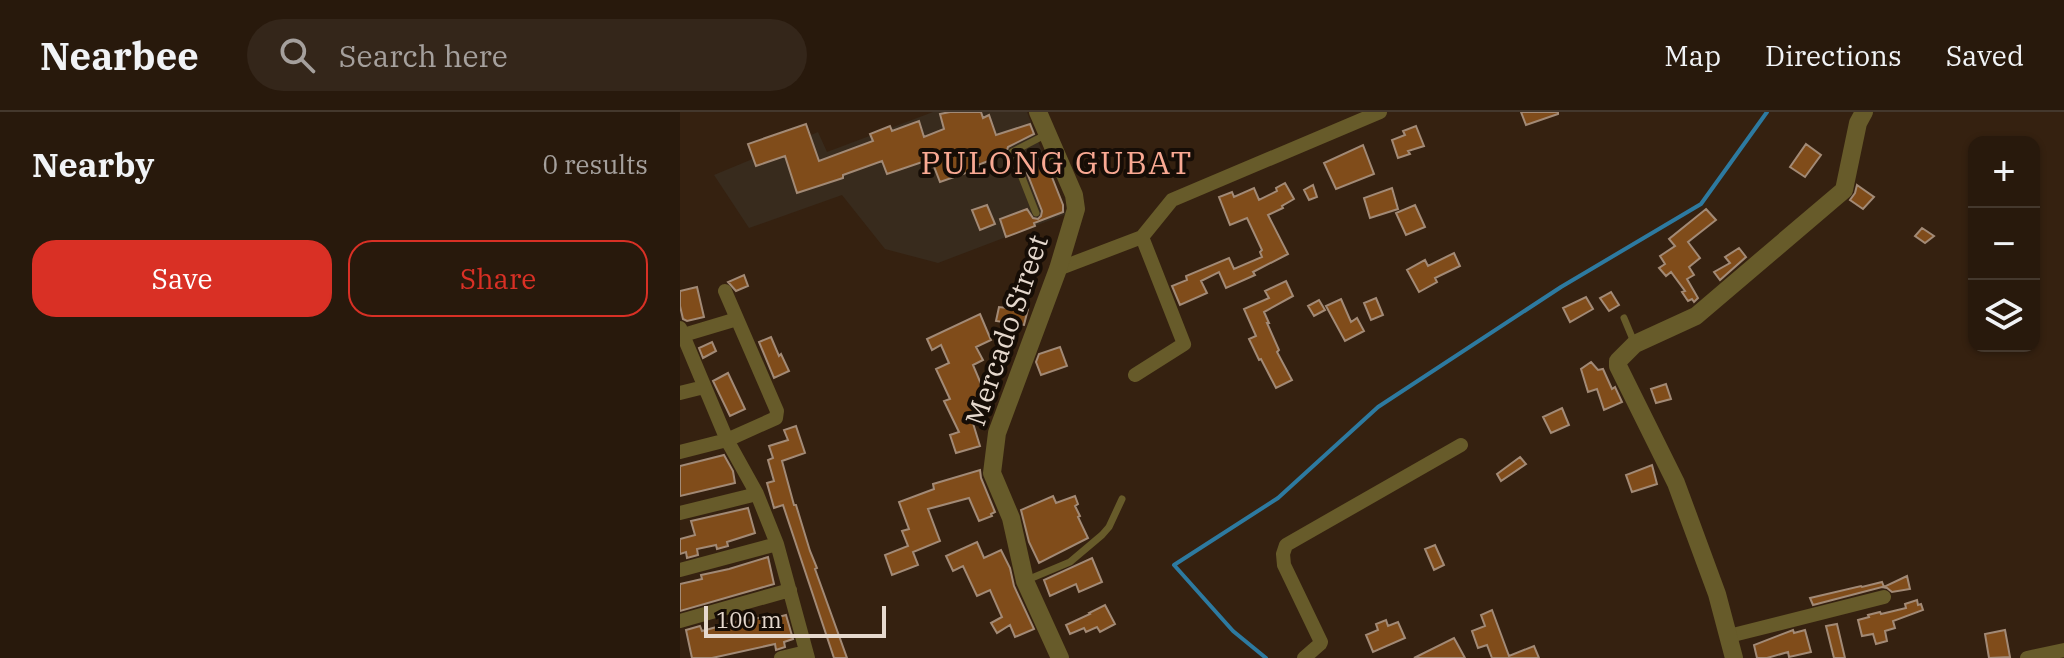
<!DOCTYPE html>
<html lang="en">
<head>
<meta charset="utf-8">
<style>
  :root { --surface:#28190c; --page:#34261a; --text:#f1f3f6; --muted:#a5a09d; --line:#44382d; --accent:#d93025 }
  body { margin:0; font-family:"IBM Plex Serif",serif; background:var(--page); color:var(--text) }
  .controls { position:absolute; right:24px; top:24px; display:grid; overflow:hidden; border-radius:16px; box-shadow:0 2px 6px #0004 }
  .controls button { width:72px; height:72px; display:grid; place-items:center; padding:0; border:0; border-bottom:2px solid var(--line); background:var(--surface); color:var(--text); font:40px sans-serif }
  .scale { position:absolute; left:24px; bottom:20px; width:182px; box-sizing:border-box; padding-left:8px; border:4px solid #e6d9ce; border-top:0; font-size:22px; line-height:28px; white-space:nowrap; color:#e6d9ce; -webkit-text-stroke:6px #160d06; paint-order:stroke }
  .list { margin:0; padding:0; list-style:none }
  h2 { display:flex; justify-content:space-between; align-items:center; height:104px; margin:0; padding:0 32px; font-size:34px }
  h2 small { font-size:26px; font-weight:400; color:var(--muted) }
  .actions { display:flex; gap:16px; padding:24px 32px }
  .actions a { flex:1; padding:18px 0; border:2px solid var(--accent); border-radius:24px; text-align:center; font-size:28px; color:var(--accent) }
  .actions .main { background:var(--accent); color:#fff }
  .icon { flex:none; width:44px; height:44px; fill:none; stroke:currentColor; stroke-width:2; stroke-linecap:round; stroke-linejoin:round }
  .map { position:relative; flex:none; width:1384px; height:546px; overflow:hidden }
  header { display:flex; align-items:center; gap:48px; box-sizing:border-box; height:112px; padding:0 40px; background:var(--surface); border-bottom:2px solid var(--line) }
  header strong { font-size:38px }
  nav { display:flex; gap:44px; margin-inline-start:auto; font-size:28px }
  .search { width:560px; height:72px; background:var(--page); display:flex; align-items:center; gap:20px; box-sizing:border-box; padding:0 28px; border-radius:44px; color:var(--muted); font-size:30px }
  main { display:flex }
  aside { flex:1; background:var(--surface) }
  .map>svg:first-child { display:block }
  .education { fill:#382b1d }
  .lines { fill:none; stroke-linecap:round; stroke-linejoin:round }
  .stream { stroke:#2d7aa0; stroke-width:4 }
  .building { fill:#804c1a; stroke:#a28a76; stroke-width:2 }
  .service { stroke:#675b2a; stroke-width:7 }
  .minor { stroke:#675b2a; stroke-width:14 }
  .tertiary { stroke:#675b2a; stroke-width:18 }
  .labels { text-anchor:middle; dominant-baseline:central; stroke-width:8; stroke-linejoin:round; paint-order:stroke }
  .street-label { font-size:28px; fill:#e6d9ce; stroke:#160d06 }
  .quarter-label { font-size:32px; letter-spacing:2px; fill:#f9a993; stroke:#160d06 }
</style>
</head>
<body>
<header>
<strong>Nearbee</strong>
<div class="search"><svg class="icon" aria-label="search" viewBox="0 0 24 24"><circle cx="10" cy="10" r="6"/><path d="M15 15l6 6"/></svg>Search here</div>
<nav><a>Map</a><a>Directions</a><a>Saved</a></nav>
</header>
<main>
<aside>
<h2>Nearby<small>0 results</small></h2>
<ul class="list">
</ul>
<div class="actions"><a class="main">Save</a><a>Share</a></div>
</aside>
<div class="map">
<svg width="1384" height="546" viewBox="0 0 1384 546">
  <rect width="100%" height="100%" fill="#352110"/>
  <path class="education" d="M 253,0 L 347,0 L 386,102 L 258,151 L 205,137 L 162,83 L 69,116 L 34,63 L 138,20 L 147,40 Z"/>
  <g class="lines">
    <path class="stream" d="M 586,546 L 553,519 L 494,453 L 598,386 L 698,295 L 881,175 L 1021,92 L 1087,0"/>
  </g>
  <path class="building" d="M 270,0 L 301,0 L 303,6 L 309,3 L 316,23 L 350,12 L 354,22 L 328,35 L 326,42 L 298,53 L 300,56 L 260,70 L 251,47 L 207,62 L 202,49 L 163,63 L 163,66 L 117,81 L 105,44 L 76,54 L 68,32 L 126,12 L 139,49 L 193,29 L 190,22 L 210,14 L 212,19 L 239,9 L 244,25 L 264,17 L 260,2 Z
    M 841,0 L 878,0 L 878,2 L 846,13 Z
    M 736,14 L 744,34 L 728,39 L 730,42 L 718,46 L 712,28 L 725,23 L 723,19 Z
    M 1126,32 L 1141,43 L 1125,65 L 1110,55 Z
    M 683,33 L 694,62 L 656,77 L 644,51 Z
    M 364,45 L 383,93 L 383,100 L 354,111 L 355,114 L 326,125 L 320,107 L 347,97 L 353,106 L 358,107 L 361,104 L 362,99 L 344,53 Z
    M 605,71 L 614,87 L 602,94 L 603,96 L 588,103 L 608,142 L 573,160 L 575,163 L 546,176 L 539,160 L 521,169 L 527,181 L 500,193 L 492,174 L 507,168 L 506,164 L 549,146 L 554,157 L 582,145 L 580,140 L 582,138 L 567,106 L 550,113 L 539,85 L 552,80 L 554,85 L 574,76 L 579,88 L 597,79 L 596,76 Z
    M 633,73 L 637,85 L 629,88 L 624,78 Z
    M 1177,73 L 1194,85 L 1183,97 L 1170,88 L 1175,81 Z
    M 712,76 L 718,97 L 690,106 L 684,86 Z
    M 307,93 L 315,112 L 300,118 L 292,98 Z
    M 735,93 L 745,115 L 726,123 L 716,101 Z
    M 1026,97 L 1036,108 L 1008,130 L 1020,146 L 1009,155 L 1014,163 L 1007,167 L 1018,186 L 1014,190 L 1012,187 L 1008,189 L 1002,180 L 1005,179 L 991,160 L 986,164 L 979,156 L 985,152 L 980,144 L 995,134 L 989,127 Z
    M 1242,116 L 1254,124 L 1245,131 L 1235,124 Z
    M 1059,136 L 1066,145 L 1040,168 L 1034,160 L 1050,151 L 1045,145 Z
    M 774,141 L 780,154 L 755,166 L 757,170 L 739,180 L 727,158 L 745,148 L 748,154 Z
    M 64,163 L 68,174 L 56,179 L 48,170 Z
    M 606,169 L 613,184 L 584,200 L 589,211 L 587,211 L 599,238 L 597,240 L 612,268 L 596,276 L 581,247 L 579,248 L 569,227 L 576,224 L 564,197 L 589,186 L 585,179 Z
    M 17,175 L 24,205 L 7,209 L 3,207 L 0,194 L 0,179 Z
    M 931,180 L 939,193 L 929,199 L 920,186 Z
    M 906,185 L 913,197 L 890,210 L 883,196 Z
    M 696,186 L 703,203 L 691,208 L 684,191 Z
    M 661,187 L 671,210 L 677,206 L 684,219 L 665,229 L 646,194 Z
    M 639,188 L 645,198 L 634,204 L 628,194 Z
    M 328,194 L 348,197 L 344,213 L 316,209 L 319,195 L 327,196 Z
    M 300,202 L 311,228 L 296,235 L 303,248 L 293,253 L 304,279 L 302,279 L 309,292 L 293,301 L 295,306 L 292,308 L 300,334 L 276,341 L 270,323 L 279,320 L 264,289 L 270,287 L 256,257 L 269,251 L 261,233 L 252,238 L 247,227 Z
    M 91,225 L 99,244 L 101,242 L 109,259 L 94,266 L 79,230 Z
    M 32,230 L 36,239 L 23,246 L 19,236 Z
    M 380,235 L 387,254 L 361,263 L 356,250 L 359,242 Z
    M 911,250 L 918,258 L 923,257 L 932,277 L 935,275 L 942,290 L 924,298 L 917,277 L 908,280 L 901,257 Z
    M 48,261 L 65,297 L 50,304 L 33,269 Z
    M 986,272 L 991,287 L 976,291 L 971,277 Z
    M 882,296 L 889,313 L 871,321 L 863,305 Z
    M 116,314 L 125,341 L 102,349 L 114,393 L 116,393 L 130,439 L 137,456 L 135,457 L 167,546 L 154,546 L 103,393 L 94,396 L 87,371 L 94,369 L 88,348 L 93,346 L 89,334 L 108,328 L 104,318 Z
    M 44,343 L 53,359 L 55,371 L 0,384 L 0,354 Z
    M 840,345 L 846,352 L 821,369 L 817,362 Z
    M 972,353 L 977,372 L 952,380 L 946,363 Z
    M 300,358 L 301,366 L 315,400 L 311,402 L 312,404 L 299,409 L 289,386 L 248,397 L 260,429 L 233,440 L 238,453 L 212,463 L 205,443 L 228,434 L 222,419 L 229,417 L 219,390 L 254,377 L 253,372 Z
    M 373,384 L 376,391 L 395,384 L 398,392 L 395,394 L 400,404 L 398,405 L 408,426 L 359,451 L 349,430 L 341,398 Z
    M 68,396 L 75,421 L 47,430 L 48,434 L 37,437 L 36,433 L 17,437 L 18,443 L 7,446 L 6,440 L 0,442 L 0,427 L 15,423 L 11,409 Z
    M 297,430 L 304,446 L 321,438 L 330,456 L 334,474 L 354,517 L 335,525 L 330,513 L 317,521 L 311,511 L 322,505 L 310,478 L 297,484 L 283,454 L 273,459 L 266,444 Z
    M 755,433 L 764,453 L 754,458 L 745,437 Z
    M 88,445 L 94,472 L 0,499 L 0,472 L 22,467 L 21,463 L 49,457 Z
    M 412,446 L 422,470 L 399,480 L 396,472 L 370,484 L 364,468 Z
    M 1227,464 L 1230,477 L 1212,480 L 1207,476 L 1202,475 L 1133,493 L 1130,486 L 1181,474 L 1182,475 L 1202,470 L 1204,475 Z
    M 1237,488 L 1238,493 L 1241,492 L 1243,498 L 1213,509 L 1215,516 L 1205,519 L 1207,529 L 1196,532 L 1193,522 L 1182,524 L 1178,508 L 1189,505 L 1188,503 L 1200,500 L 1201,502 L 1226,496 L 1225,492 Z
    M 425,493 L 435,512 L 420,520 L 417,515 L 406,520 L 404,516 L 390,522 L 386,513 L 410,502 L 409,501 Z
    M 812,498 L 829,544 L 854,534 L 859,546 L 812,546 L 807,533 L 798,536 L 792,519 L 805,514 L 801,503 Z
    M 106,503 L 113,527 L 104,530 L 105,535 L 96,538 L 95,532 L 32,546 L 12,546 L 6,518 L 20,514 L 22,519 L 66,507 L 67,509 L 86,504 L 87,508 Z
    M 706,508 L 708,514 L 718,510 L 725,526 L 693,540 L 686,523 L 698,518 L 696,512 Z
    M 1157,512 L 1165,546 L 1154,546 L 1146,514 Z
    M 1113,518 L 1114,521 L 1125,518 L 1131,540 L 1109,545 L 1108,540 L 1087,546 L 1077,546 L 1074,533 Z
    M 1325,518 L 1330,545 L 1309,546 L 1305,522 Z
    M 774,526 L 785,546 L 734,546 Z"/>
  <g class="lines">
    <path class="service" d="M 356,101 L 332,40 L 365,23
      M 944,206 L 954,230
      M 347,468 L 390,450 L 422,423 L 429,415 L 442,387"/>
    <path class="minor" d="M 378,157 L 462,125 L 492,88 L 700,0
      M 0,216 L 47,328 L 77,382 L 97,432 L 128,546
      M 0,224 L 57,207
      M 455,263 L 504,232 L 462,125
      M 0,281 L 24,275
      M 0,340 L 47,328 L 96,306 L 97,299 L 45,179
      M 0,401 L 77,382
      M 0,458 L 97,432
      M 0,509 L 110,478
      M 1049,524 L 1204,485
      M 101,546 L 126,540
      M 624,546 L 640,532 L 641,530 L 604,453 L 603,442 L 606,433 L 781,333
      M 1347,546 L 1384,538"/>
    <path class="tertiary" d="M 358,0 L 394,83 L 396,97 L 378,157 L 317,321 L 312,361 L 331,406 L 345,469 L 380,546
      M 1054,546 L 1037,482 L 996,371 L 938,254 L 938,249 L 955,232 L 1016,204 L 1164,78 L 1178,11 L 1184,0"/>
  </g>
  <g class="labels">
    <g class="street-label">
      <text transform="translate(326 218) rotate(-71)">Mercado Street</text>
    </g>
    <g class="quarter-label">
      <text x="377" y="50">PULONG GUBAT</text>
    </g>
  </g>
</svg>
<div class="controls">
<button>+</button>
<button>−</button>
<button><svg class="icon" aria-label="layers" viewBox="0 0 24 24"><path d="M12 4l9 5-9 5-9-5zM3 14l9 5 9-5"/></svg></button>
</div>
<div class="scale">100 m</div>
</div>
</main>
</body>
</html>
